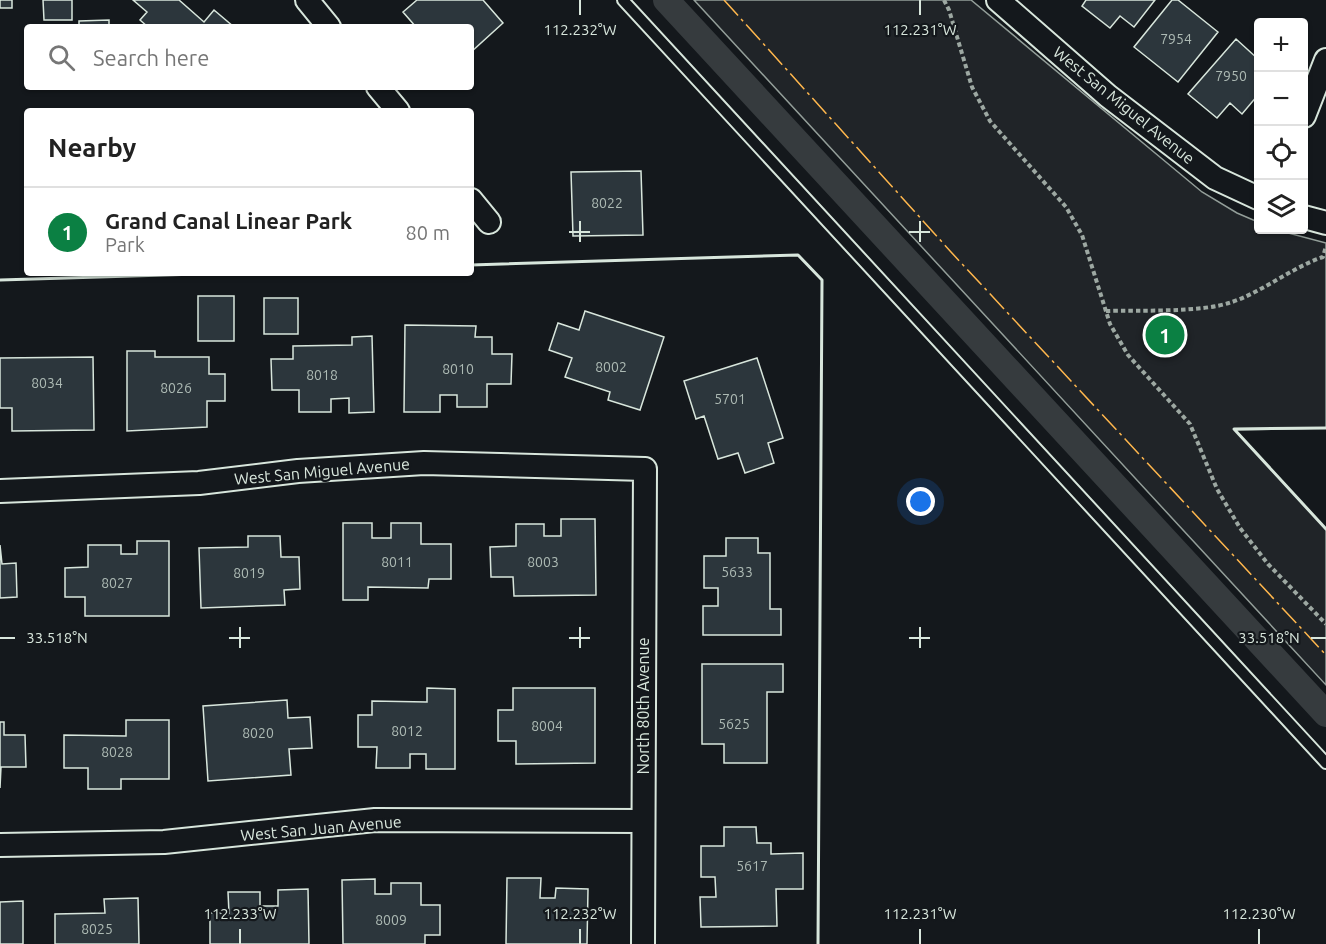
<!DOCTYPE html>
<html lang="en">
<head>
<meta charset="utf-8">
<style>
  :root { --surface:#fff; --page:#f6f6f6; --text:#222; --muted:#767676; --line:#e0e0e0; --accent:#0b8043 }
  body { margin:0; font-family:Ubuntu,sans-serif; background:var(--page); color:var(--text) }
  .controls { position:absolute; right:18px; top:18px; display:grid; overflow:hidden; border-radius:6px; box-shadow:0 2px 4px #0004 }
  .controls button { width:54px; height:54px; display:grid; place-items:center; padding:0; border:0; border-bottom:2px solid var(--line); background:var(--surface); color:var(--text); font:30px sans-serif }
  .you { position:absolute; left:921px; top:502px; width:21px; height:21px; margin:-15px; border:4px solid #fff; border-radius:50%; background:#1a73e8; box-shadow:0 0 0 9px #1a73e833 }
  .badge { display:grid; place-items:center; width:39px; height:39px; border-radius:50%; background:var(--accent); color:#fff; font-size:20px; font-weight:700 }
  .pin { position:absolute; translate:-50% -50%; border:3px solid #fff; box-shadow:0 2px 6px #0006 }
  .list { margin:0; padding:0; list-style:none }
  h2 { display:flex; justify-content:space-between; align-items:center; height:78px; margin:0; padding:0 24px; font-size:26px }
  h2 small { font-size:20px; font-weight:400; color:var(--muted) }
  .list li { display:grid; grid-template-columns:39px 1fr auto; gap:18px; align-items:center; box-sizing:border-box; height:90px; padding:0 24px; border-top:2px solid var(--line) }
  .list b { display:block; font-size:22px; white-space:nowrap }
  .list p { margin:0; font-size:20px; white-space:nowrap; color:var(--muted) }
  .list em { font-size:20px; font-style:normal; color:var(--muted) }
  .icon { flex:none; width:33px; height:33px; fill:none; stroke:currentColor; stroke-width:2; stroke-linecap:round; stroke-linejoin:round }
  .map { position:relative; flex:none; width:1326px; height:944px; overflow:hidden }
  .search { position:absolute; background:var(--surface); box-shadow:0 2px 4px #0004; left:24px; top:24px; width:450px; height:66px; display:flex; align-items:center; gap:15px; box-sizing:border-box; padding:0 21px; border-radius:6px; color:var(--muted); font-size:22px }
  .panel { position:absolute; background:var(--surface); box-shadow:0 2px 4px #0004; left:24px; top:108px; width:450px; height:168px; border-radius:6px }
  .map>svg:first-child { display:block }
  .green { fill:#202428; stroke:#939e99; stroke-width:1.5 }
  .lines { fill:none; stroke-linecap:round; stroke-linejoin:round }
  .canal { stroke:#363b3e; stroke-width:26 }
  .building { fill:#2c363c; stroke:#d8e6dc; stroke-width:1.5 }
  .lane-casing { stroke:#d8e6dc; stroke-width:14 }
  .street-casing { stroke:#d8e6dc; stroke-width:26 }
  .path { stroke:#9da8a2; stroke-width:4; stroke-dasharray:4.5 3; stroke-linecap:butt }
  .lane { stroke:#14181c; stroke-width:10 }
  .street { stroke:#14181c; stroke-width:22 }
  .wall { stroke:#d8e6dc; stroke-width:3 }
  .power { stroke:#ffb74d; stroke-width:1.5; stroke-dasharray:21 4.5 3 4.5; stroke-linecap:butt }
  .ticks { fill:none; stroke:#d8e6dc; stroke-width:2 }
  .labels { text-anchor:middle; dominant-baseline:central; stroke-width:4.5; stroke-linejoin:round; paint-order:stroke }
  .number-label { font-size:14px; fill:#adbab4 }
  .street-label { font-size:16px; fill:#d8e6dc; stroke:#14181c }
  .ticks-label { font-size:15px; text-anchor:middle; fill:#d8e6dc; stroke:#14181c; stroke-width:4.5; stroke-linejoin:round; paint-order:stroke }
</style>
</head>
<body>
<div class="map">
<svg width="1326" height="944" viewBox="0 0 1326 944">
  <rect width="100%" height="100%" fill="#14181c"/>
  <path class="green" d="M 694,0 L 971,0 L 1202,192 L 1237,213 L 1258,222 L 1258,230 L 1277,230 L 1326,243 L 1326,428 L 1235,430 L 1326,529 L 1326,685 Z"/>
  <g class="lines">
    <path class="canal" d="M 666,0 L 1326,714"/>
  </g>
  <path class="building" d="M 0,0 L 12,0 L 12,8 L 0,8 Z
    M 43,0 L 72,0 L 72,20 L 44,20 Z
    M 133,0 L 179,0 L 204,22 L 214,10 L 234,27 L 148,27 L 140,20 L 147,12 Z
    M 417,0 L 483,0 L 503,23 L 471,52 L 471,27 L 416,27 L 403,12 Z
    M 1086,0 L 1155,0 L 1134,27 L 1120,16 L 1110,28 L 1082,6 Z
    M 1172,0 L 1178,0 L 1218,32 L 1178,82 L 1134,47 Z
    M 109,20 L 109,27 L 79,27 L 79,21 Z
    M 1236,39 L 1258,59 L 1258,95 L 1242,114 L 1230,103 L 1217,118 L 1188,94 Z
    M 641,171 L 643,235 L 573,236 L 571,172 Z
    M 198,296 L 234,296 L 234,341 L 198,341 Z
    M 264,298 L 298,298 L 298,334 L 264,334 Z
    M 585,311 L 664,337 L 640,410 L 608,400 L 610,392 L 565,377 L 572,358 L 549,350 L 558,323 L 579,330 Z
    M 405,325 L 476,326 L 475,337 L 492,337 L 492,354 L 512,354 L 511,384 L 487,384 L 487,407 L 457,407 L 457,395 L 440,395 L 440,412 L 404,412 Z
    M 372,336 L 374,412 L 349,413 L 349,398 L 331,399 L 331,412 L 299,412 L 299,390 L 272,390 L 271,359 L 293,359 L 293,346 L 352,345 L 352,337 Z
    M 127,351 L 155,351 L 155,357 L 209,357 L 209,374 L 225,374 L 225,401 L 207,401 L 207,427 L 127,431 Z
    M 93,357 L 94,430 L 12,431 L 12,408 L 0,408 L 0,358 Z
    M 757,358 L 783,438 L 768,443 L 774,463 L 745,473 L 738,453 L 718,459 L 704,416 L 696,419 L 684,381 Z
    M 561,519 L 595,519 L 596,595 L 514,596 L 513,577 L 491,577 L 490,547 L 516,546 L 516,524 L 544,524 L 544,536 L 561,536 Z
    M 343,523 L 372,523 L 372,538 L 391,538 L 391,523 L 421,523 L 421,544 L 451,544 L 451,579 L 429,579 L 428,588 L 368,587 L 368,600 L 343,600 Z
    M 248,536 L 280,536 L 281,557 L 299,557 L 300,589 L 284,590 L 285,605 L 201,608 L 199,548 L 248,547 Z
    M 726,538 L 758,538 L 758,553 L 770,553 L 770,609 L 781,609 L 781,635 L 703,635 L 703,606 L 718,606 L 718,588 L 704,588 L 704,556 L 726,556 Z
    M 137,541 L 169,541 L 169,616 L 85,616 L 85,597 L 65,597 L 65,568 L 88,567 L 88,545 L 121,545 L 121,554 L 137,554 Z
    M 0,545 L 2,564 L 16,563 L 17,597 L 0,598 Z
    M 702,664 L 783,664 L 783,692 L 767,692 L 767,763 L 724,763 L 724,744 L 702,744 Z
    M 427,688 L 455,689 L 455,769 L 426,769 L 426,754 L 410,754 L 410,768 L 376,768 L 377,747 L 358,747 L 358,715 L 372,715 L 372,701 L 427,702 Z
    M 513,688 L 595,688 L 595,763 L 516,764 L 516,741 L 498,741 L 498,710 L 513,710 Z
    M 287,700 L 288,718 L 310,717 L 312,748 L 289,749 L 291,775 L 208,781 L 203,706 Z
    M 126,720 L 169,720 L 169,779 L 121,779 L 121,789 L 88,789 L 88,768 L 64,768 L 64,735 L 126,736 Z
    M 0,722 L 4,722 L 4,735 L 25,735 L 26,767 L 1,767 L 0,788 Z
    M 724,827 L 756,827 L 757,843 L 771,843 L 771,854 L 803,853 L 803,889 L 776,889 L 777,926 L 701,927 L 700,897 L 716,897 L 715,877 L 701,877 L 701,846 L 724,846 Z
    M 507,878 L 541,878 L 540,898 L 555,898 L 556,888 L 588,889 L 587,944 L 506,944 Z
    M 375,879 L 375,894 L 391,894 L 391,883 L 421,883 L 421,905 L 440,905 L 440,935 L 425,935 L 425,944 L 343,944 L 342,880 Z
    M 308,889 L 309,944 L 210,944 L 210,913 L 229,913 L 228,892 L 260,892 L 260,906 L 278,906 L 278,890 Z
    M 138,898 L 139,944 L 55,944 L 55,914 L 105,913 L 104,899 Z
    M 23,901 L 23,944 L 0,944 L 0,902 Z"/>
  <g class="lines">
    <g class="lane-casing">
      <path id="lane" d="M 623,0 L 1326,763"/>
    </g>
    <g class="street-casing">
      <path id="street" d="M 307,0 L 329,27
        M 998,0 L 1108,96 L 1215,178 L 1258,198
        M 378,87 L 398,111
        M 1304,116 L 1326,60
        M 471,200 L 489,222
        M 1304,217 L 1326,223
        M 0,491 L 199,483 L 298,471 L 424,463 L 645,469 L 643,944
        M 0,845 L 164,842 L 375,820 L 642,821"/>
    </g>
    <path class="path" d="M 944,0 L 949,10 L 972,87 L 990,121 L 1066,207 L 1082,235 L 1110,324 L 1128,355 L 1190,424 L 1217,489 L 1240,528 L 1268,564 L 1326,624
      M 1106,311 C 1140,310 1201,313 1232,302 C 1264,291 1291,268 1323,257 L 1326,246"/>
    <use href="#lane" class="lane"/>
    <use href="#street" class="street"/>
    <path class="wall" d="M 471,265 L 798,255 L 822,280 L 818,944
      M 0,280 L 231,273
      M 1326,428 L 1234,429 L 1326,529"/>
    <path class="power" d="M 724,0 L 951,252 L 1326,655"/>
  </g>
  <path class="ticks" d="M 580,0 L 580,15M 920,0 L 920,15M 580,221 L 580,242M 920,221 L 920,242M 569,232 L 590,232M 909,232 L 930,232M 240,627 L 240,648M 580,627 L 580,648M 920,627 L 920,648M 0,638 L 15,638M 229,638 L 250,638M 569,638 L 590,638M 909,638 L 930,638M 1311,638 L 1326,638M 240,929 L 240,944M 580,929 L 580,944M 920,929 L 920,944M 1259,929 L 1259,944"/>
  <g class="labels">
    <g class="number-label">
      <text x="1176" y="39">7954</text>
      <text x="1231" y="76">7950</text>
      <text x="607" y="203">8022</text>
      <text x="611" y="367">8002</text>
      <text x="458" y="369">8010</text>
      <text x="322" y="375">8018</text>
      <text x="47" y="383">8034</text>
      <text x="176" y="388">8026</text>
      <text x="730" y="399">5701</text>
      <text x="397" y="562">8011</text>
      <text x="543" y="562">8003</text>
      <text x="737" y="572">5633</text>
      <text x="249" y="573">8019</text>
      <text x="117" y="583">8027</text>
      <text x="734" y="724">5625</text>
      <text x="547" y="726">8004</text>
      <text x="407" y="731">8012</text>
      <text x="258" y="733">8020</text>
      <text x="117" y="752">8028</text>
      <text x="752" y="866">5617</text>
      <text x="391" y="920">8009</text>
      <text x="97" y="929">8025</text>
    </g>
    <g class="street-label">
      <text transform="translate(1124 105) rotate(39)">West San Miguel Avenue</text>
      <text transform="translate(322 471) rotate(-5)">West San Miguel Avenue</text>
      <text transform="translate(643 706) rotate(-90)">North 80th Avenue</text>
      <text transform="translate(321 828) rotate(-5)">West San Juan Avenue</text>
    </g>
  </g>
  <g class="ticks-label">
    <text x="580" y="35">112.232°W</text>
    <text x="920" y="35">112.231°W</text>
    <text x="57" y="643">33.518°N</text>
    <text x="1269" y="643">33.518°N</text>
    <text x="240" y="919">112.233°W</text>
    <text x="580" y="919">112.232°W</text>
    <text x="920" y="919">112.231°W</text>
    <text x="1259" y="919">112.230°W</text>
  </g>
</svg>
<div class="controls">
<button>+</button>
<button>−</button>
<button><svg class="icon" aria-label="locate" viewBox="0 0 24 24"><circle cx="12" cy="12" r="6"/><path d="M12 2v4M12 18v4M2 12h4M18 12h4"/></svg></button>
<button><svg class="icon" aria-label="layers" viewBox="0 0 24 24"><path d="M12 4l9 5-9 5-9-5zM3 14l9 5 9-5"/></svg></button>
</div>
<div class="you"></div>
<div class="pin badge" style="left:1165px;top:335px">1</div>
<div class="search"><svg class="icon" aria-label="search" viewBox="0 0 24 24"><circle cx="10" cy="10" r="6"/><path d="M15 15l6 6"/></svg>Search here</div>
<section class="panel">
<h2>Nearby<small></small></h2>
<ul class="list">
<li><span class="badge">1</span><div><b>Grand Canal Linear Park</b><p>Park</p></div><em>80 m</em></li>
</ul>
</section>
</div>
</body>
</html>
